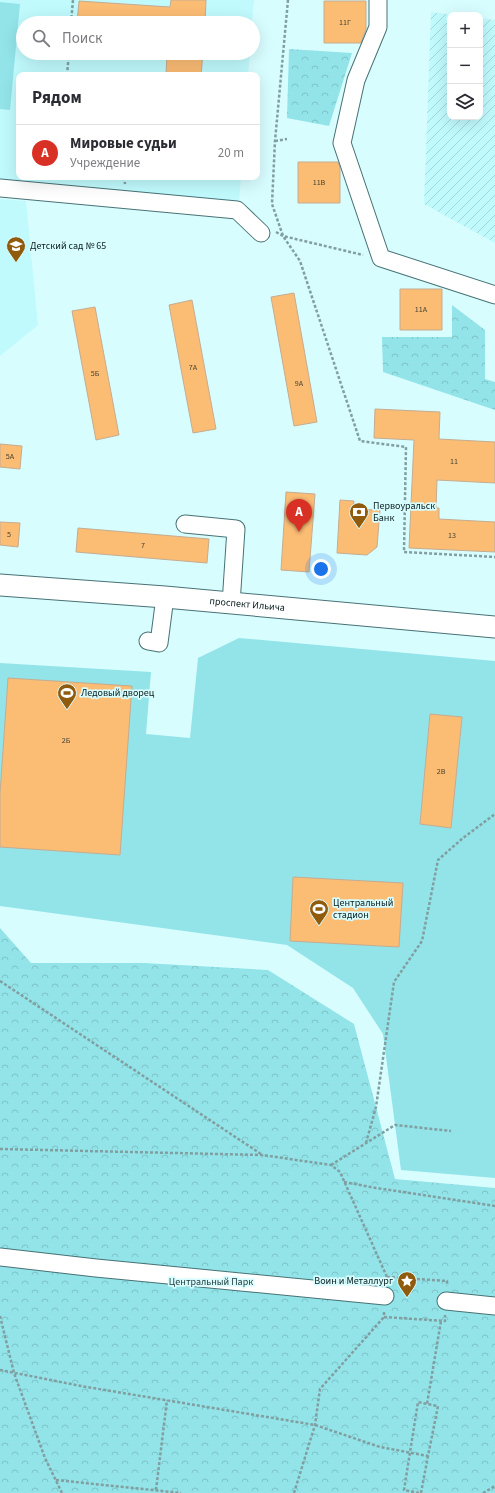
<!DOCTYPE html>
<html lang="ru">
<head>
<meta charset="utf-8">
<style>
  :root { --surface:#fff; --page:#f2f2f3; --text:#2b2b33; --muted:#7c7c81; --line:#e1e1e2; --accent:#d93025 }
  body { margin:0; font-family:"Source Sans 3",sans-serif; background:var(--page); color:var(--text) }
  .controls { position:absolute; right:12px; top:12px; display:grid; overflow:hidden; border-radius:8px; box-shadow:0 4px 16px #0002 }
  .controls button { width:36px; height:36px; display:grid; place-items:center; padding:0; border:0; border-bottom:1px solid var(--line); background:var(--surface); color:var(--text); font:20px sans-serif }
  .you { position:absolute; left:321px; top:569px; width:14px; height:14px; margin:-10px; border:3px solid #fff; border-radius:50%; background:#1a73e8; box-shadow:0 0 0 6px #1a73e833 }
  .badge { display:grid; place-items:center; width:26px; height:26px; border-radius:50%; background:var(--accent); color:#fff; font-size:13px; font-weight:700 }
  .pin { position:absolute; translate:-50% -33px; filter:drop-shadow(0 1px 2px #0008) }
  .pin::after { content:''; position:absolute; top:21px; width:14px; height:12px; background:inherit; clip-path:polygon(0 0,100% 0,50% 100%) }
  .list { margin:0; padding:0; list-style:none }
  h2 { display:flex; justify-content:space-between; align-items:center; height:52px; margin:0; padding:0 16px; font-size:17px }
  h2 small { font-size:13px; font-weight:400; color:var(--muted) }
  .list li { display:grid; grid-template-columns:26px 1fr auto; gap:12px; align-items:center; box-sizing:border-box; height:56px; padding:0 16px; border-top:1px solid var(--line) }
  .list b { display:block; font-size:15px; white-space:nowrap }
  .list p { margin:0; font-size:13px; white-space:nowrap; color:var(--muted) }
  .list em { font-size:13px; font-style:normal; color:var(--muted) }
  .icon { flex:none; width:22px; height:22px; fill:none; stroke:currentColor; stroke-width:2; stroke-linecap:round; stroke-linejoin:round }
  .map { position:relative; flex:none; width:495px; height:1493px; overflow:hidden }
  .search { position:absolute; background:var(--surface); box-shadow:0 4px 16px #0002; left:16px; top:16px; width:244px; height:44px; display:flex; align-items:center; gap:10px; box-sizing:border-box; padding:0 14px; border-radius:22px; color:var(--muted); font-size:15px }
  .panel { position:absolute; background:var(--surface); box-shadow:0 4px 16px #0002; left:16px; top:72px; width:244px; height:108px; border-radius:8px }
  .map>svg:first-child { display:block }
  .built { fill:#c0fafd }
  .industrial { fill:url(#industrial-furrows) }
  .forest { fill:url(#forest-crowns) }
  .pitch { fill:#92e4e9 }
  .building { fill:#fbbc74; stroke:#c5ac91 }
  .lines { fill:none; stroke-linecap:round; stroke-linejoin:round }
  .minor-casing { stroke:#477275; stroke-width:19 }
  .major-casing { stroke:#477275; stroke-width:23 }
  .path { stroke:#819ea0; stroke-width:2.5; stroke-dasharray:3 2; stroke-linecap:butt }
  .minor { stroke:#fff; stroke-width:17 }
  .major { stroke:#fff; stroke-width:21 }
  .labels { text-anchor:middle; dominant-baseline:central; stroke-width:3.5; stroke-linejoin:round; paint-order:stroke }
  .number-label { font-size:8px; fill:#464433 }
  .poi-label { font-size:10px; fill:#0a1c1d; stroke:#d8fdff; text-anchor:start }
  .street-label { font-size:10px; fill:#0a1c1d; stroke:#d8fdff }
  .park-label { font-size:10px; fill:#1f3637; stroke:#d8fdff }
</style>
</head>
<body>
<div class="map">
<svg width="495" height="1493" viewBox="0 0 495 1493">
  <defs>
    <pattern id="industrial-furrows" width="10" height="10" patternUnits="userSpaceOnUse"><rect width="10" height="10" fill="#c0fafd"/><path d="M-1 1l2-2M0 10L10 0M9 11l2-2" fill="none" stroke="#a4d6d8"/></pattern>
    <pattern id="forest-crowns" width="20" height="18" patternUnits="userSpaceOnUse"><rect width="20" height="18" fill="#92e4e9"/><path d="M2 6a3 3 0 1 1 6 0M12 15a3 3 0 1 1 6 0" fill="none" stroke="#7dc3c7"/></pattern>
  </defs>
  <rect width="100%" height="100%" fill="#d8fdff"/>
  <path class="built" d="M 0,0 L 254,0 L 252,23 L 23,23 L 23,53 L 250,53 L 248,75 L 19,75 L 19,177 L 241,177 L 239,203 L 0,185 Z
    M 0,199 L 26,201 L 38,325 L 0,356 Z"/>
  <path class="industrial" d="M 431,12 L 455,15 L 450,15 L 450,117 L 480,117 L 480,18 L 495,20 L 495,243 L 424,204 Z"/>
  <path class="forest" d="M 289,49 L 352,53 L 329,126 L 287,118 Z
    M 452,305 L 485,330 L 485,379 L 495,382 L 495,410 L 383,372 L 382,337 L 452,337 Z
    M 0,928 L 31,963 L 144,963 L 268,970 L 354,1024 L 395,1179 L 495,1188 L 495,1493 L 0,1493 Z"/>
  <path class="pitch" d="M 0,2 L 20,4 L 10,110 L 0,109 Z
    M 239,638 L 495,661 L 495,1178 L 401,1170 L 383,1034 L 353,988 L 287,945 L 0,906 L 0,663 L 151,672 L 146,734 L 190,738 L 198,658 Z"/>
  <path class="building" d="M 171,0 L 206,0 L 205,23 L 77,23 L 79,1 L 170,7 Z
    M 324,1 L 366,1 L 366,29 L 361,43 L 324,43 Z
    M 167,53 L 203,53 L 201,75 L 166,75 Z
    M 298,162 L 338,162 L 340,168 L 340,203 L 298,203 Z
    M 400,289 L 442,289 L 442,330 L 400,330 Z
    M 294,293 L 317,422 L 294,426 L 271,297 Z
    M 192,300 L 216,429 L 193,433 L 169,305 Z
    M 95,307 L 119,435 L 96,440 L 72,311 Z
    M 375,409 L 440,412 L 439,439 L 495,442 L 495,483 L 437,480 L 436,508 L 439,508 L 439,519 L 495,522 L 495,552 L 409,548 L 414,440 L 374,438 Z
    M 0,444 L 22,446 L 20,469 L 0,467 Z
    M 286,492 L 315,494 L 309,572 L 281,570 Z
    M 340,500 L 354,501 L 353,509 L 380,510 L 377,547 L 367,555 L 337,553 Z
    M 0,522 L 20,523 L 18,547 L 0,545 Z
    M 78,528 L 209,539 L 207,563 L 76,552 Z
    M 8,678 L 132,686 L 120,855 L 0,847 L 0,794 Z
    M 430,714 L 462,717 L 451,828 L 420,824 Z
    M 293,877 L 403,883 L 399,947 L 290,941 Z"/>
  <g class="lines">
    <g class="minor-casing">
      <path id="minor" d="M 378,0 L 378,27 L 356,80 L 342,143 L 381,258 L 495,295
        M 0,188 L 237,210 L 261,233
        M 185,524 L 236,529 L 231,604
        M 148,641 L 159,643 L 165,597
        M 0,1257 L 96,1268 L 385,1296
        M 446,1301 L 495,1306"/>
    </g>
    <g class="major-casing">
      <g id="major">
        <path id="s1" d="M 0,585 L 165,597 L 495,627"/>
      </g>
    </g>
    <path class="path" d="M 288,0 L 275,141 L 272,204 L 283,236 L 300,261 L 360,441 L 406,447 L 404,552 L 495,557
      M 71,23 L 73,0
      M 67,75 L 69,53
      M 275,141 L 287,139
      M 124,177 L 125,184
      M 276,232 L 283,236 L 363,255
      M 0,981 L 261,1154
      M 366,1143 L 376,1107 L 394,982 L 422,941 L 438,860 L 463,838 L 495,814
      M 0,1149 L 262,1155 L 331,1165 L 340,1172 L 387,1277 L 386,1281
      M 331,1165 L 395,1125 L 451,1131
      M 344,1182 L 376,1188 L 495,1206
      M 387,1277 L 447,1281 L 447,1286
      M 384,1312 L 384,1317 L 445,1321 L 445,1315
      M 0,1316 L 14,1373 L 45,1458 L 62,1493
      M 0,1370 L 81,1386 L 315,1425 L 380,1447 L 428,1456 L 438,1406 L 427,1404 L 441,1321
      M 56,1480 L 181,1493
      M 156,1490 L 167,1400
      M 294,1493 L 315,1425 L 320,1389 L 384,1317
      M 419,1493 L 404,1490 L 418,1402 L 427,1404
      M 421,1493 L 428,1456
      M 483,1493 L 495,1486"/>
    <use href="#minor" class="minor"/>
    <use href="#major" class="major"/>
  </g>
  <defs>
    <g id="school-pin" transform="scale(1)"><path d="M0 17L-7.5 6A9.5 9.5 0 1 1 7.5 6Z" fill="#905b0d" stroke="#d8fdff"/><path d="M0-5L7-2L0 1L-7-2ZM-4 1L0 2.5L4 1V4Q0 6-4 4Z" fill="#fff"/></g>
    <g id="bank-pin" transform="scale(1)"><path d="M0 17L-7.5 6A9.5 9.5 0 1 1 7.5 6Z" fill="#905b0d" stroke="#d8fdff"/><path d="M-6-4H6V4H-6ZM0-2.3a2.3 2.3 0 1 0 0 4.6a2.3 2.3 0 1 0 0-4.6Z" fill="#fff"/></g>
    <g id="stadium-pin" transform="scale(1)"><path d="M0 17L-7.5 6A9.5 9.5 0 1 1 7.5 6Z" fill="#905b0d" stroke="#d8fdff"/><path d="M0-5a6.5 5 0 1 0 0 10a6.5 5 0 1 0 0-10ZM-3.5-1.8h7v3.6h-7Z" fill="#fff"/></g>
    <g id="sight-pin" transform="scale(1)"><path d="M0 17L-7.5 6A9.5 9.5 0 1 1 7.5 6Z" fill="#905b0d" stroke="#d8fdff"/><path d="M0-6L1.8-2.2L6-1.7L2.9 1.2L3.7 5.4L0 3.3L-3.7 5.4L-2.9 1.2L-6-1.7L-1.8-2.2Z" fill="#fff"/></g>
  </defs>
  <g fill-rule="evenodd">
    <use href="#school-pin" x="16" y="246"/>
    <use href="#bank-pin" x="359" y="512"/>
    <use href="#stadium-pin" x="67" y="693"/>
    <use href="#stadium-pin" x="319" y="909"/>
    <use href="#sight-pin" x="407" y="1281"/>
  </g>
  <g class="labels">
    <g class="number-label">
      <text x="345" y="22">11Г</text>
      <text x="319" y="182">11В</text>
      <text x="421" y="309">11А</text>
      <text x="193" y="367">7А</text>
      <text x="95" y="373">5Б</text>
      <text x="299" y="383">9А</text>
      <text x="10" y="456">5А</text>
      <text x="454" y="461">11</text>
      <text x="9" y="534">5</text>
      <text x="452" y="535">13</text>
      <text x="143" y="545">7</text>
      <text x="66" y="740">2Б</text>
      <text x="441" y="771">2В</text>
    </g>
    <g class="poi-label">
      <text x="30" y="246">Детский сад № 65</text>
      <text x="373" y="506">Первоуральск<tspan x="373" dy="12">Банк</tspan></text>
      <text x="81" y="693">Ледовый дворец</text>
      <text x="333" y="903">Центральный<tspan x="333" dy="12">стадион</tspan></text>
      <text x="393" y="1281" text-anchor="end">Воин и Металлург</text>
    </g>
    <g class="street-label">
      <text stroke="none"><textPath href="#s1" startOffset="248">проспект Ильича</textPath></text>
    </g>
    <g class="park-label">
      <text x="211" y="1282">Центральный Парк</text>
    </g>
  </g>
</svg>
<div class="controls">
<button>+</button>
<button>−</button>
<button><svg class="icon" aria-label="layers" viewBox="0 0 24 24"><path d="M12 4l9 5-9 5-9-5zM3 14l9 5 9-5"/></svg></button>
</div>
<div class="you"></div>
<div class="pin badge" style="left:299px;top:532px">A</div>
<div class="search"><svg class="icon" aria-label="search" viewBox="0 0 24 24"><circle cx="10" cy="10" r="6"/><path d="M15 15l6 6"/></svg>Поиск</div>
<section class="panel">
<h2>Рядом<small></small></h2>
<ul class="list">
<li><span class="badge">A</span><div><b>Мировые судьи</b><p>Учреждение</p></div><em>20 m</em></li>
</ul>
</section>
</div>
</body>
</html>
